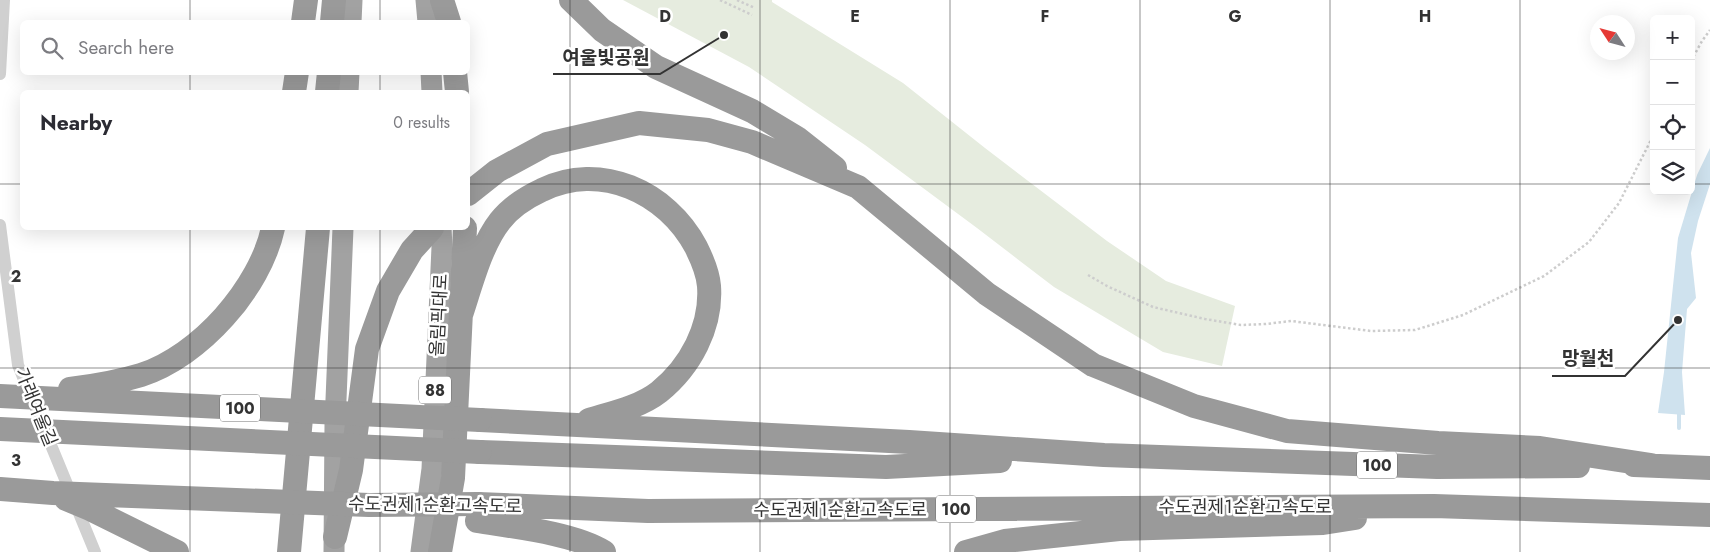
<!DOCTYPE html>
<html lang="en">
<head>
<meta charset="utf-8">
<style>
  :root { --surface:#fff; --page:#f2f2f3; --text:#2b2b33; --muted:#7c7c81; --line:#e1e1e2 }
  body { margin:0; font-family:Jost,"Noto Sans KR",sans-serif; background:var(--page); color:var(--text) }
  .controls { position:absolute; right:15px; top:15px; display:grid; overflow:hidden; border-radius:8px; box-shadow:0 5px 20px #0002 }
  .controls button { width:45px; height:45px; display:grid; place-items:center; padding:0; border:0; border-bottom:1px solid var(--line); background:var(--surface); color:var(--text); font:25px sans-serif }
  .compass { position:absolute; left:1590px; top:15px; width:45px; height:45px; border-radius:50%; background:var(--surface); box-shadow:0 5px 20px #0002; rotate:306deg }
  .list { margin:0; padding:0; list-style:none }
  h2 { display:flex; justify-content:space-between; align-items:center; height:65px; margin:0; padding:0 20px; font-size:21px }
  h2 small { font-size:16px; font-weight:400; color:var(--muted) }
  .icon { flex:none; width:28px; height:28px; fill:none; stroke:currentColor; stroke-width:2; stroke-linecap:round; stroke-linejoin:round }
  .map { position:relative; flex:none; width:1710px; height:552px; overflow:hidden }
  .search { position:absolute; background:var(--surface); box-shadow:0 5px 20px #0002; left:20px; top:20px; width:450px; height:55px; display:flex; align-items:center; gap:12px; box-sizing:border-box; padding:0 18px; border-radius:8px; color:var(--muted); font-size:19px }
  .panel { position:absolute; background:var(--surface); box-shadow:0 5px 20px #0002; left:20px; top:90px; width:450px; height:140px; border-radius:8px }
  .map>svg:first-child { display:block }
  .green { fill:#e6ecdf }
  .water { fill:#cfe2ee }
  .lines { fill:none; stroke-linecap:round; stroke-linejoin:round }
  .stream { stroke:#cfe2ee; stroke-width:4 }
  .path { stroke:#cdcdcd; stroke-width:2.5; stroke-dasharray:2.5 2.5; stroke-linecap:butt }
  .minor { stroke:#d0d0d0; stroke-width:12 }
  .trunk { stroke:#a2a2a2; stroke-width:21 }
  .motorway { stroke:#9a9a9a; stroke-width:24 }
  .motorway-bridge { stroke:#9a9a9a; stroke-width:24 }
  .grid { fill:none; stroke:#333; stroke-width:1; stroke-opacity:0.55 }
  .labels { text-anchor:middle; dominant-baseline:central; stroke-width:5; stroke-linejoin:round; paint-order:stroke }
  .shield { fill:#fff; stroke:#707070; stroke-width:1 }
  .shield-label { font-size:16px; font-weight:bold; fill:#333 }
  .street-label { font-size:18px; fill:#333; stroke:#fff }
  .grid-label { font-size:16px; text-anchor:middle; font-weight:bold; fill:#333; stroke:#fff; stroke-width:5; stroke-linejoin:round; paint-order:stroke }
  .leader { fill:none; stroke:#333; stroke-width:2 }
  .callout-dot { fill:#333; stroke:#fff; stroke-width:2 }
  .callout-label { font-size:19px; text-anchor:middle; font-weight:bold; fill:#333; stroke:#fff; stroke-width:5; stroke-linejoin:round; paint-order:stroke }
</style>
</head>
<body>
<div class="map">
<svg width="1710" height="552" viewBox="0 0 1710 552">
  <rect width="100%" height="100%" fill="#fff"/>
  <path class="green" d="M 623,0 L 772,0 L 772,2 L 903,83 L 985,148 L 1107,241 L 1166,281 L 1235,306 L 1222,366 L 1163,352 L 1054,287 L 977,228 L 865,145 L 749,67 Z"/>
  <path class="water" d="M 1710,148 L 1710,184 L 1698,221 L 1691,253 L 1696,298 L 1687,309 L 1682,372 L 1685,415 L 1658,413 L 1664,372 L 1678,238 L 1697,175 Z"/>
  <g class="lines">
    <path class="stream" d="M 1679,409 L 1679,428"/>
    <path class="path" d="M 720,0 L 752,15
      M 737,0 L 755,8
      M 1691,61 L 1702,41 L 1710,30
      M 1088,275 L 1107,286 L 1153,307 L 1205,319 L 1241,325 L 1266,324 L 1291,321 L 1371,331 L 1415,330 L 1463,315 L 1544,276 L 1589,242 L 1619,203 L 1654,134"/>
    <path class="minor" d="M 0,74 L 4,0
      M 0,225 L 18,365 L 95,552"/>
    <path class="trunk" d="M 426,0 L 428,22
      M 351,22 L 352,0
      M 431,72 L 432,92
      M 348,92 L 349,72
      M 334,552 L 335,424 L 343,228
      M 421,552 L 432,469 L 442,247 L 441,228"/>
    <path class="motorway" d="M 442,0 L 449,22
      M 571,0 L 602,30 L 656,67 L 752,111 L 797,138 L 835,168
      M 303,22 L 306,0
      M 332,22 L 334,0
      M 455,72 L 457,92
      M 294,92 L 297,72
      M 327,92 L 329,72
      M 468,194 L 497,171 L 547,144 L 639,123 L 708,130 L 752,142 L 858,187 L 987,294 L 1093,365 L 1194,406 L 1287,431 L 1438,443 L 1540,448 L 1651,465
      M 461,315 C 471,285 481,245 500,221 C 511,207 527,197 542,190 C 600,161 667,192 696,247 C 702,259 708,273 709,286 C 712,327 690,367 659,392 C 640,407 612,413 589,420
      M 480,420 L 909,442 L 1104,455 L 1437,467 L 1578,466
      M 480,452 L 886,467 L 1000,461
      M 1634,465 L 1710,468
      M 478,504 L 648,511 L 1434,506 L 1710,515
      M 477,521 C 514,527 573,533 604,552
      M 335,537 L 351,470 L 367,349 L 388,291 L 412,250 L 432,228
      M 289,552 L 318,228
      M 440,552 L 453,478 L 465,228
      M 966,552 L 1005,541 L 1119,529 L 1323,523 L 1355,518"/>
    <path class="motorway-bridge" d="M 70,389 C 94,386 118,382 141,375 C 200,356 260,288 273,228
      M 0,396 L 480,420
      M 0,429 L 480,452
      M 0,489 L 53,493 L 369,505 L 478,504
      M 66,499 L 90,509 L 177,552"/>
  </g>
  <path class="grid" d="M 190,0 L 190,22M 380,0 L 380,22M 570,0 L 570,552M 760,0 L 760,552M 950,0 L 950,552M 1140,0 L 1140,552M 1330,0 L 1330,552M 1520,0 L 1520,552M 190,72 L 190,92M 380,72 L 380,92M 0,184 L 22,184M 468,184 L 1654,184M 1691,184 L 1710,184M 190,228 L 190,552M 380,228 L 380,552M 0,368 L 1710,368"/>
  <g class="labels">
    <g class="shield">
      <rect x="419" y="376.5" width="32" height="27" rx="4"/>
      <rect x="220" y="394.5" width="40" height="27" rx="4"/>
      <rect x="1357" y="451.5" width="40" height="27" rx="4"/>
      <rect x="936" y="495.5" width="40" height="27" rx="4"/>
    </g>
    <g class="shield-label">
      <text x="435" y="390">88</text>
      <text x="240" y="408">100</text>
      <text x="1377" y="465">100</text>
      <text x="956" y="509">100</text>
    </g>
    <g class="street-label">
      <text transform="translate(439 315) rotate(-87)">올림픽대로</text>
      <text transform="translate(36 407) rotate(68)">가래여울길</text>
      <text transform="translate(435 505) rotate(1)">수도권제1순환고속도로</text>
      <text x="1245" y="507">수도권제1순환고속도로</text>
      <text x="840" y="510">수도권제1순환고속도로</text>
    </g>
  </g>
  <g class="grid-label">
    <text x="665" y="22">D</text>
    <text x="855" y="22">E</text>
    <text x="1045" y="22">F</text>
    <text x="1235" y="22">G</text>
    <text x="1425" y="22">H</text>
    <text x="16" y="282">2</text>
    <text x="16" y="466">3</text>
  </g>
  <path class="leader" d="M724 35L660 74H553M1678 320L1625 376H1552"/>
  <g class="callout-dot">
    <circle cx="724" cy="35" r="5"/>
    <circle cx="1678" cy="320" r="5"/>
  </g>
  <g class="callout-label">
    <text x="606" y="64">여울빛공원</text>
    <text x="1588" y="365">망월천</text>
  </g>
</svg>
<div class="controls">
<button>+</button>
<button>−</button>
<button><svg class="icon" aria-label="locate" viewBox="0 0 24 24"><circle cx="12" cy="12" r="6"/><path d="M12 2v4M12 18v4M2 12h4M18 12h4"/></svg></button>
<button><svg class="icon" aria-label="layers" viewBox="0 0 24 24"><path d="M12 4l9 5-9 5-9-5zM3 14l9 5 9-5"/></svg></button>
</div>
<svg class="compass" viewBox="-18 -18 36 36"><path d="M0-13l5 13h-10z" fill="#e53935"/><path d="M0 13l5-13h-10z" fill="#7c7c81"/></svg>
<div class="search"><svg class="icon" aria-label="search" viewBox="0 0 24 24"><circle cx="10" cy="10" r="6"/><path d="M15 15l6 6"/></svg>Search here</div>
<section class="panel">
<h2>Nearby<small>0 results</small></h2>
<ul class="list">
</ul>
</section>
</div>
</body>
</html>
